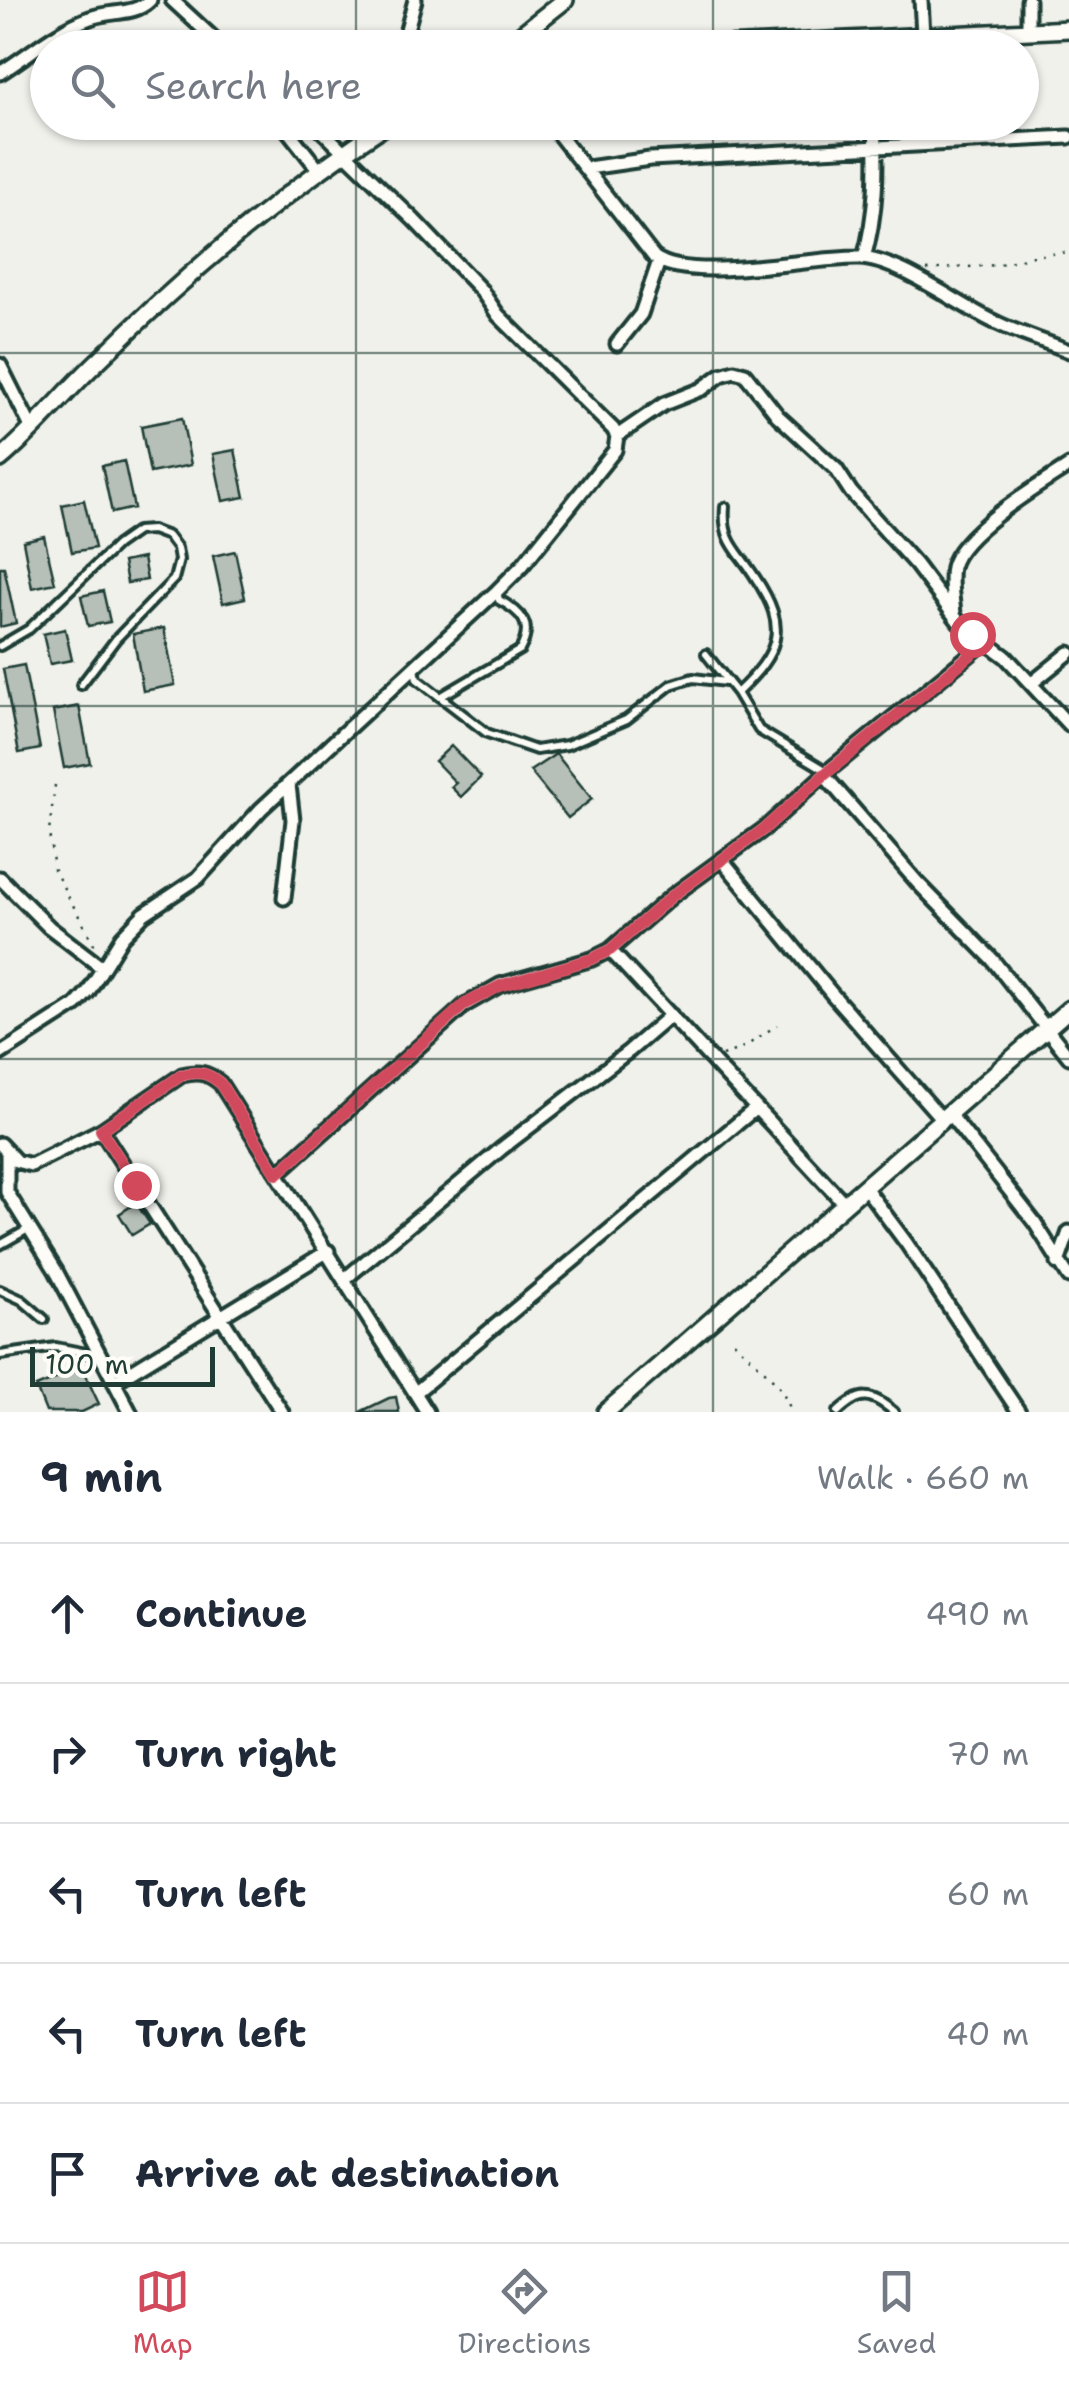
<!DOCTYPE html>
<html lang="en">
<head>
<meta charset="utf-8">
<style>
  :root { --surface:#fff; --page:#f2f2f3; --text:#1f2937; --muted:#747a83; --line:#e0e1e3; --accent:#d1495b }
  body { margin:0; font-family:"Shantell Sans",sans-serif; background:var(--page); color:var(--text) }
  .scale { position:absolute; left:30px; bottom:25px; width:185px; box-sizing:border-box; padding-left:10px; border:5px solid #1f3d34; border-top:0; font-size:28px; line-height:35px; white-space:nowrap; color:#1f3d34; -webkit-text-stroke:8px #fdfcf7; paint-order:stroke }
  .stop { position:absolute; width:30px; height:30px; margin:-22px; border:8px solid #d1495b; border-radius:50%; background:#fff }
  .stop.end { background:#d1495b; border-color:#fff; box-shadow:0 2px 10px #0008 }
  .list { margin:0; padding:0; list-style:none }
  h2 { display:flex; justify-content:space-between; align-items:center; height:130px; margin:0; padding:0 40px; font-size:42px }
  h2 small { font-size:32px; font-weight:400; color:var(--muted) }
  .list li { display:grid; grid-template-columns:65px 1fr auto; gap:30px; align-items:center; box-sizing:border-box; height:140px; padding:0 40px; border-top:2px solid var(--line) }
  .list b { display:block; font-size:38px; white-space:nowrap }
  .list em { font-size:32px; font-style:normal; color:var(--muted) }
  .icon { flex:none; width:55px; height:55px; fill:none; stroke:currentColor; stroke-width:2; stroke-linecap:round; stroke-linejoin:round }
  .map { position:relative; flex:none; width:1069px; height:1412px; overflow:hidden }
  .search { position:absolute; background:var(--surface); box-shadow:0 2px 8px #0004; left:30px; right:30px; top:30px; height:110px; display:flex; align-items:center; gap:25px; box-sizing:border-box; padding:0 35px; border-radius:55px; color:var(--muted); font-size:38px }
  .sheet { height:830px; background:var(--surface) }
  nav { display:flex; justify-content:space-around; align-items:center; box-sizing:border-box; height:140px; border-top:2px solid var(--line); background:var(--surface); font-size:28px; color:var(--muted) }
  nav a { display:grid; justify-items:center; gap:5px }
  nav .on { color:var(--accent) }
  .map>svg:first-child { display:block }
  .building { fill:#b6bfb8; stroke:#1f3d34; stroke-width:2.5 }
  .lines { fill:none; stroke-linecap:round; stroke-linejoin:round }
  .service-casing { stroke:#1f3d34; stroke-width:14 }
  .minor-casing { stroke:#1f3d34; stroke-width:19 }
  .tertiary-casing { stroke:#1f3d34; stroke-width:22 }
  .path { stroke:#1f3d34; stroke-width:2.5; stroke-dasharray:2.5 8; stroke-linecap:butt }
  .service { stroke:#fdfcf7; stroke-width:6 }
  .minor { stroke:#fdfcf7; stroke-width:11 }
  .tertiary { stroke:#fdfcf7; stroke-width:15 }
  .route { stroke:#d1495b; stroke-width:12 }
  .grid { fill:none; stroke:#1f3d34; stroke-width:2.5; stroke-opacity:0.55 }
</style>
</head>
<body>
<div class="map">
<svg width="1069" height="1412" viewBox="0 0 1069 1412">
  <rect width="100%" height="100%" fill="#f0f1eb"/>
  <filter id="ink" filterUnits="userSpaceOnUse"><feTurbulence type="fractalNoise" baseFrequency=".01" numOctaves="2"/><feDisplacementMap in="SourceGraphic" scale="20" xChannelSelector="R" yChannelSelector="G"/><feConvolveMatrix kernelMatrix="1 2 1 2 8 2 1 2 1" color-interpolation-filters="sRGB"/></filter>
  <g filter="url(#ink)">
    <path class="building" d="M 182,418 L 191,465 L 150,473 L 141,426 Z
      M 235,450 L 245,497 L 223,501 L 213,454 Z
      M 124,461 L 134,508 L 112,513 L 102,466 Z
      M 84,500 L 95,548 L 72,552 L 62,505 Z
      M 44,536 L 55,583 L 32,588 L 23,541 Z
      M 235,551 L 245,598 L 223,603 L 213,556 Z
      M 143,558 L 147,580 L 127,583 L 123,562 Z
      M 0,567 L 4,567 L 16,623 L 0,627 Z
      M 103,591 L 110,622 L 88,626 L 81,596 Z
      M 164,628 L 175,685 L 143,691 L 133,634 Z
      M 65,629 L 72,660 L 50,664 L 43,634 Z
      M 24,665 L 40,749 L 19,753 L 3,669 Z
      M 79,706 L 90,763 L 64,768 L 53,711 Z
      M 451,746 L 481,777 L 461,797 L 451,787 L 456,783 L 435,761 Z
      M 556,754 L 592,799 L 568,818 L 530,771 Z
      M 136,1203 L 150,1224 L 132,1235 L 119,1214 Z
      M 82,1368 L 99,1404 L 82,1412 L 46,1412 L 36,1387 Z
      M 396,1397 L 399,1412 L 360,1412 L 389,1398 Z"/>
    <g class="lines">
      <g class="service-casing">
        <path id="service" d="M 725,507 C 722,543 738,550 755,577 C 790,629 779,653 737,693
          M 0,646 L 29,629 L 117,545 L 137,531 L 152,530 L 168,536 L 177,548 L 179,560 L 174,579 L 116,639 L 81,685
          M 706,654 L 737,693 L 759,730 L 827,771
          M 415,668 L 417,679 L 487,733 L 536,750 L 567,745 L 626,720 L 671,685 L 693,678 L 726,682
          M 442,696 L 520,650 C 534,625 522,612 499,600 L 497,592
          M 0,1245 L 30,1228
          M 0,1290 L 22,1300 L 44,1319
          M 0,1355 L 56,1347 L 97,1355
          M 838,1412 C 861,1391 870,1392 894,1412"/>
      </g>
      <g class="minor-casing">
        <path id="minor" d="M 172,0 L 224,48
          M 921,0 L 923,35
          M 1028,0 L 1028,31
          M 402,48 L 415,0
          M 0,73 C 30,54 57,30 90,18 C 111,10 134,16 150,0
          M 281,122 L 319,170
          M 549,122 L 654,257 C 689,284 811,257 859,258 C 899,259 959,306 997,323 C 1020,334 1045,341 1069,351
          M 588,168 L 650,159 L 1069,137
          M 864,258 C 877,213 877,170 875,122
          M 617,344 L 641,314 L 659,261
          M 0,365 L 31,427
          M 617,436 L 664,404 L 702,389 L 721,375 L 734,371 L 745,374 L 778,416 L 836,469 L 851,492 L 916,565 L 959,622 L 1006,657 L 1069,725
          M 954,614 C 953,600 949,582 952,567 C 960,533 1039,485 1069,466
          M 1032,683 L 1069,653
          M 824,775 L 917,882 L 992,959 L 1069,1057
          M 723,861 L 832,994 L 941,1118
          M 0,878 L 49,927 L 101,967
          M 284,898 L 293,820 L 289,785
          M 610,950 L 844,1203
          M 0,1054 L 76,1005 L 88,992 L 122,937 L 144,914 L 198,878 L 261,809 L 497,591 L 522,566 L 615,450 L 617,436 L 613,429 L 498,315 L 481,290 L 414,220 L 313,122
          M 948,1112 L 1035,1223 L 1069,1277
          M 101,1130 L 282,1412
          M 0,1144 L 16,1161 L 31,1165 L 101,1130 L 182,1075 C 198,1071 207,1072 220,1083 L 427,1412
          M 7,1154 L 7,1192 L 56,1271 L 130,1412
          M 277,1174 L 465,1005 L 500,985 L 592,959 L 610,950 L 672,896 L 764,829 L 828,771 L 984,643
          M 864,1186 L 907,1244 L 1019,1412
          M 1058,1263 L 1069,1232
          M 346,1278 L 501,1149 L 629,1051 L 671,1015
          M 114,1382 L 328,1251
          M 415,1393 L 756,1108"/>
      </g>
      <g class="tertiary-casing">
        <path id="tertiary" d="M 504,48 L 565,0
          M 683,48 L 1069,29
          M 0,459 C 35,430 65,392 98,361 C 186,274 286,190 390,122
          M 606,1412 L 1069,1009"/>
      </g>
      <path class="path" d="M 927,270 L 996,265 L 1033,256 L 1069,252
        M 55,785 L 49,832 L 54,870 L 95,946
        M 722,1056 L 746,1046 L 777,1025
        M 734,1341 C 755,1364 783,1381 791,1412"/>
      <use href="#service" class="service"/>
      <use href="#minor" class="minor"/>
      <use href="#tertiary" class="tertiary"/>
    </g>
  </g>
  <g class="lines" filter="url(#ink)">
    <path class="route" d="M 136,1185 L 101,1130 L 182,1075 C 198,1071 207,1072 220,1083 L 277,1174 L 465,1004 L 500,986 L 592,959 L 610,950 L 672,896 L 764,829 L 824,775 L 984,644 L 972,634"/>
  </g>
  <path class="grid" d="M 356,0 L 356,48M 713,0 L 713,48M 356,122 L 356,1412M 713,122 L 713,1412M 0,353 L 1069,353M 0,706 L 1069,706M 0,1059 L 1069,1059"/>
</svg>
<div class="scale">100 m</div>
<div class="stop" style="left:972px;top:634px"></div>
<div class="stop end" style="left:136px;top:1185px"></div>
<div class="search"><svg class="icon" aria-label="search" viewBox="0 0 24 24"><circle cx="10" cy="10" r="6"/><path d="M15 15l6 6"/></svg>Search here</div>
</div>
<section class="sheet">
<h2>9 min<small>Walk · 660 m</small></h2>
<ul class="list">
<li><svg class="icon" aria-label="ahead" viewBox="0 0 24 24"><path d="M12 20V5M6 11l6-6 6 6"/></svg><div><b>Continue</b></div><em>490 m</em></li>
<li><svg class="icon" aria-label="right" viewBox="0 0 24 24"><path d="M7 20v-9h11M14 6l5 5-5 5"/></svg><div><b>Turn right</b></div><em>70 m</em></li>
<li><svg class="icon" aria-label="left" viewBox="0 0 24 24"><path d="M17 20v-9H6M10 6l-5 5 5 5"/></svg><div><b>Turn left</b></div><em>60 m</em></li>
<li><svg class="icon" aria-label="left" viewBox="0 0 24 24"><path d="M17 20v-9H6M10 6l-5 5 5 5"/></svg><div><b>Turn left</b></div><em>40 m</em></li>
<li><svg class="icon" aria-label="arrive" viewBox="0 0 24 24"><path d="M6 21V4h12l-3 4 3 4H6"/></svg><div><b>Arrive at destination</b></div></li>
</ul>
</section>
<nav>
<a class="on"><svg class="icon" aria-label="map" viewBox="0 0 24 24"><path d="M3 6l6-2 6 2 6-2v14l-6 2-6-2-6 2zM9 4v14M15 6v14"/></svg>Map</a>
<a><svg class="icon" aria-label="directions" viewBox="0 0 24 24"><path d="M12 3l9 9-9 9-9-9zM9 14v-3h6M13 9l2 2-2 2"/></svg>Directions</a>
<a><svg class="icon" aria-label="saved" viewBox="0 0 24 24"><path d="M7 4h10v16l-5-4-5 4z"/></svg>Saved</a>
</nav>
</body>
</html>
